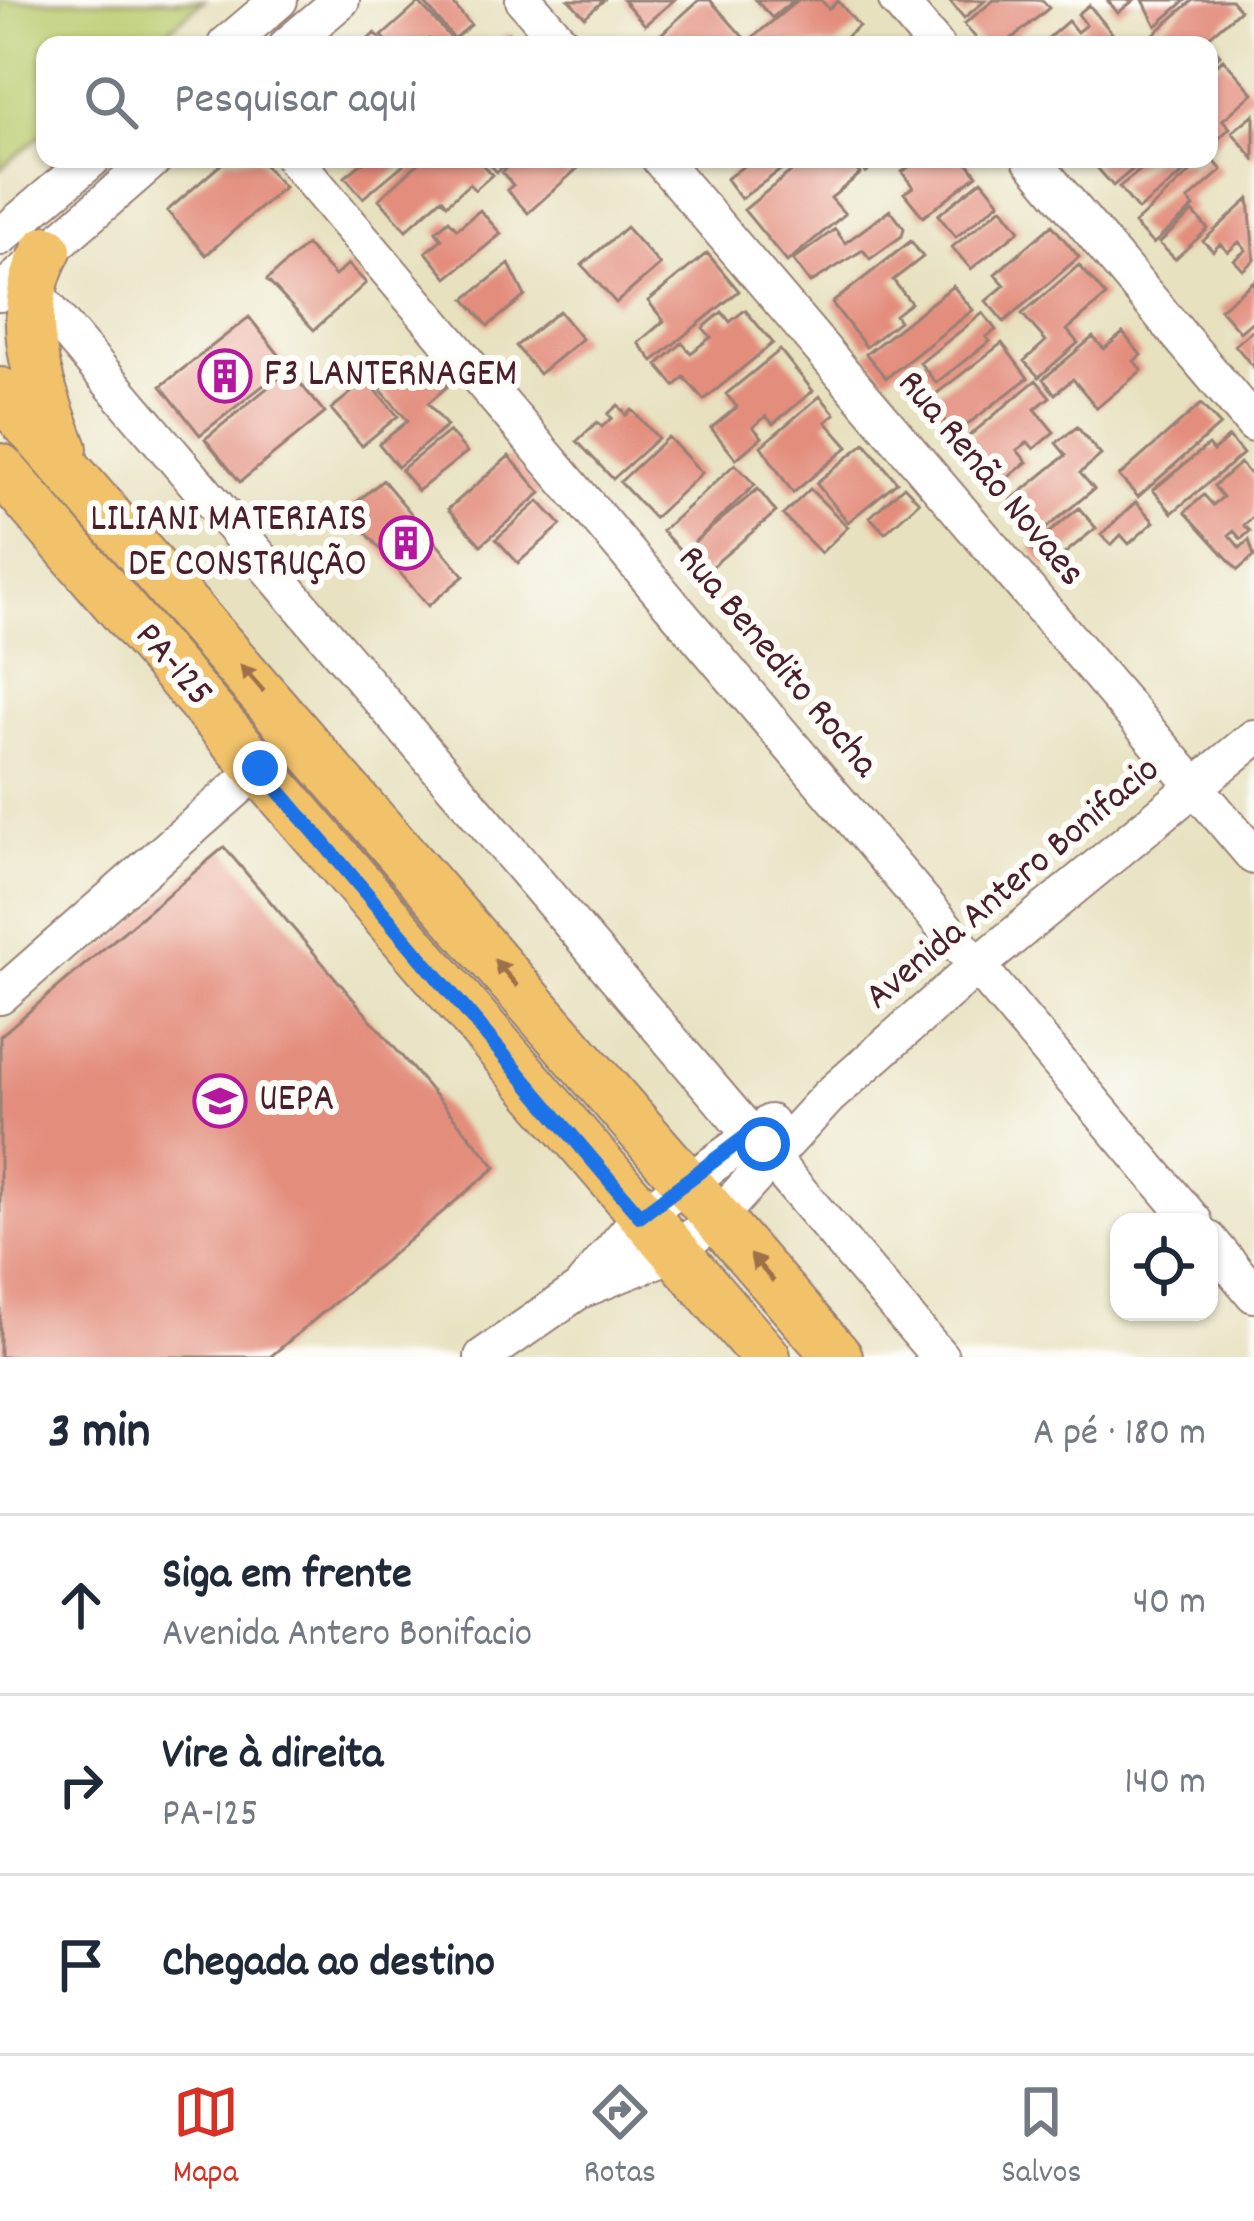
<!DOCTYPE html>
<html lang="pt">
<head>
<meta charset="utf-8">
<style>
  :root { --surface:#fff; --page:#f6f6f7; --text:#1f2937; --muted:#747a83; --line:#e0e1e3; --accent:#d93025 }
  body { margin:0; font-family:Dekko,sans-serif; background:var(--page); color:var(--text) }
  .controls { position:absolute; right:36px; bottom:36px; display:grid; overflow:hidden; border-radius:24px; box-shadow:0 3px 9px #0004 }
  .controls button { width:108px; height:108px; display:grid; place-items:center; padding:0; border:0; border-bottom:3px solid var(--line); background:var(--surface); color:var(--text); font:60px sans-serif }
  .stop { position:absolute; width:36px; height:36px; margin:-27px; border:9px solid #1a73e8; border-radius:50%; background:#fff }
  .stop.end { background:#1a73e8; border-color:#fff; box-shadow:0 3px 12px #0008 }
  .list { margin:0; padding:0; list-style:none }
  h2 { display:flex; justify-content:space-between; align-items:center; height:156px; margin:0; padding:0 48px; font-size:51px }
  h2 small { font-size:39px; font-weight:400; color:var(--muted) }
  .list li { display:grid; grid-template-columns:78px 1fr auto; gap:36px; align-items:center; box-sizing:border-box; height:180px; padding:0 48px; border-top:3px solid var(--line) }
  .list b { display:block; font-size:45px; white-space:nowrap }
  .list p { margin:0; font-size:39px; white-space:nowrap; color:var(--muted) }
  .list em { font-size:39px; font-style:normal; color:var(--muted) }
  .icon { flex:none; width:66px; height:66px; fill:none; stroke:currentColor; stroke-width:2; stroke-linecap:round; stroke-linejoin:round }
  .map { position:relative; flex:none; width:1254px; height:1357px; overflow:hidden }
  .search { position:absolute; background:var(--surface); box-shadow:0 3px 9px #0004; left:36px; right:36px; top:36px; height:132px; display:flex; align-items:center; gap:30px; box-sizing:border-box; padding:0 42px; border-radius:24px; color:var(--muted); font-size:45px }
  .sheet { height:696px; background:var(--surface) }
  nav { display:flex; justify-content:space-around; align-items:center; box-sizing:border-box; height:168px; border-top:3px solid var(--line); background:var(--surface); font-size:33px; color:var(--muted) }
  nav a { display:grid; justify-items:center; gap:6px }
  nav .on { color:var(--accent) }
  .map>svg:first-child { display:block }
  .green { fill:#b9cb6e; stroke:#82754c; stroke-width:3 }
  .building { fill:#e38d7d }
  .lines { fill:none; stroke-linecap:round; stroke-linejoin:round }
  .minor-casing { stroke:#988075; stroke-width:40 }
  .major-casing { stroke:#988075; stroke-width:52 }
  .minor { stroke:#fff; stroke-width:36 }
  .major { stroke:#f2c26a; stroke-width:48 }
  .oneway { fill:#9e704a }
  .route { stroke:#1a73e8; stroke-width:15 }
  .labels { text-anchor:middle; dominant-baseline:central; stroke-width:12; stroke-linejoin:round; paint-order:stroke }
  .poi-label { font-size:39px; fill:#4a1f2b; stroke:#fdfcf7; text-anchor:start }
  .street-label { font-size:39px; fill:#4a1f2b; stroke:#fdfcf7 }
</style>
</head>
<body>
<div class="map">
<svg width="1254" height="1357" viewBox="0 0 1254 1357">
  <rect width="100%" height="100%" fill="#fdfcf7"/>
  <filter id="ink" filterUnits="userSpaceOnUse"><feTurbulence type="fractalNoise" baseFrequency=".00833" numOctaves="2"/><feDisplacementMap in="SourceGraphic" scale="24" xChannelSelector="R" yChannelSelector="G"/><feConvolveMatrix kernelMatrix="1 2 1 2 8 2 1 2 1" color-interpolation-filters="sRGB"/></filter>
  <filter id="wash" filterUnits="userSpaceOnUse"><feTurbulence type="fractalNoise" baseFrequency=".004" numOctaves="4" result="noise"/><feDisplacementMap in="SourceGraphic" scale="48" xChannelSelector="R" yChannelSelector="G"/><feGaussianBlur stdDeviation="2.7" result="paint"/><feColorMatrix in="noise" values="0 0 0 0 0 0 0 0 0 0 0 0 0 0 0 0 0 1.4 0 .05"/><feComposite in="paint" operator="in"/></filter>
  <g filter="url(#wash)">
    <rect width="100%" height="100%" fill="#e7e1bf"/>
    <path class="green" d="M 0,0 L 204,0 L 150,45 L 45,45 L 45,132 L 0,169 Z"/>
    <g id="blocks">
      <path class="building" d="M 422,0 L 450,0 L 471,25 L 454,39 Z
        M 569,0 L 604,0 L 585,17 Z
        M 623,0 L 674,0 L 645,25 Z
        M 699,0 L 710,0 L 745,39 L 738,45 L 649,45 Z
        M 756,0 L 794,0 L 772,18 Z
        M 798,0 L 821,0 L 829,9 L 838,1 L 859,26 L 836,45 L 758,45 L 752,38 Z
        M 949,0 L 986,0 L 964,18 Z
        M 994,0 L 1042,0 L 1049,8 L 1004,45 L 982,45 L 964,24 Z
        M 1107,0 L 1134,0 L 1118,13 Z
        M 1143,0 L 1186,0 L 1156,26 Z
        M 1193,0 L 1231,0 L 1240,10 L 1206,39 L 1220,55 L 1209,65 L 1209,45 L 1141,45 Z
        M 419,3 L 451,38 L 443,45 L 429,39 L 423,45 L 391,45 L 382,36 Z
        M 1089,5 L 1112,33 L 1097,45 L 1040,45 L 1068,21 L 1077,32 L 1086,25 L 1078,14 Z
        M 375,33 L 385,45 L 362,45 Z
        M 508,33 L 519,45 L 495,45 Z
        M 1223,59 L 1253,93 L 1223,120 L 1230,128 L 1214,143 L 1209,138 L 1209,72 Z
        M 1254,114 L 1254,159 L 1232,132 Z
        M 1209,155 L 1222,170 L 1188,200 L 1194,207 L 1153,244 L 1134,224 Z
        M 227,159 L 259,159 L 284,187 L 206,255 L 167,211 Z
        M 367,159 L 410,159 L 363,198 L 345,177 Z
        M 423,159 L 477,159 L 492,175 L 475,190 L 469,184 L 447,204 L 442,198 L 406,230 L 379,199 Z
        M 484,159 L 511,159 L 497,172 Z
        M 516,159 L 588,159 L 528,213 L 507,190 L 513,185 L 502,172 Z
        M 753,159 L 790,163 L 741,199 L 726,179 Z
        M 806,159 L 848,159 L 860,174 L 831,198 L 845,214 L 787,262 L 744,210 Z
        M 855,159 L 884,159 L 866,173 Z
        M 919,159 L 965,159 L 977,175 L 923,217 L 904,193 L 913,187 L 902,172 Z
        M 1101,159 L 1145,159 L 1113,186 L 1094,164 Z
        M 1154,159 L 1196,163 L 1138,210 L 1119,187 Z
        M 982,180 L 1000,202 L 956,237 L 938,215 Z
        M 1249,199 L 1254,260 L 1243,270 L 1234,260 L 1246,250 L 1239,242 L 1228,252 L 1220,244 L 1213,251 L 1203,241 Z
        M 1002,207 L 1020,230 L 971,269 L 952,247 Z
        M 480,210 L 501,234 L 447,278 L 426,252 L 442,239 L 436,231 L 449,220 L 457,229 Z
        M 890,210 L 904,228 L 902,236 L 870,259 L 863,250 L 810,283 L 793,260 L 835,229 L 845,243 Z
        M 1193,212 L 1208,229 L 1175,259 L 1159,243 Z
        M 1052,225 L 1079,257 L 1004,322 L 986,301 L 1005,285 L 995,274 Z
        M 626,227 L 660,265 L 616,303 L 582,265 Z
        M 911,241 L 923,257 L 893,280 L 911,303 L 895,315 L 899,321 L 866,347 L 832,303 Z
        M 306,245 L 335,276 L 348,264 L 366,283 L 314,330 L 267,280 Z
        M 707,253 L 739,291 L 653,361 L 638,343 L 664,321 L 648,301 Z
        M 509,264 L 525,296 L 488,326 L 465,299 Z
        M 1079,265 L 1106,296 L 1067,330 L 1078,343 L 1039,377 L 1024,361 L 1046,341 L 1022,314 Z
        M 1254,281 L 1254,320 L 1240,332 L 1220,309 Z
        M 953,286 L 973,310 L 886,378 L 866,354 Z
        M 745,310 L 773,343 L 704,400 L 684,377 L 675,386 L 657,365 L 682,343 L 691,353 L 711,337 L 703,328 L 722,312 L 730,322 Z
        M 559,311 L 582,339 L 539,374 L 516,346 Z
        M 983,313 L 996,330 L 986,337 L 990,341 L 936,383 L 920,363 Z
        M 249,317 L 288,366 L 200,435 L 161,386 Z
        M 1254,329 L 1254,368 L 1235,345 Z
        M 1123,333 L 1141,355 L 1134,361 L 1142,370 L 1097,408 L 1073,379 L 1055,394 L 1043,379 L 1093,337 L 1104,349 Z
        M 1002,343 L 1028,378 L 955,434 L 928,400 Z
        M 780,350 L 813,391 L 773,424 L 766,416 L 753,427 L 762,437 L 736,459 L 711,428 L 737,407 L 726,394 Z
        M 422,354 L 448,386 L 428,403 L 447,426 L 398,467 L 379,444 L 408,421 L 380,389 Z
        M 289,370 L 325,413 L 240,482 L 205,439 Z
        M 367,380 L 398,416 L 362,446 L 331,409 Z
        M 1036,380 L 1050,397 L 1035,409 L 1054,432 L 1034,449 L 1028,442 L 1017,450 L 1027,462 L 999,485 L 962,442 Z
        M 820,396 L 835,414 L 826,422 L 848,447 L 793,493 L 761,446 Z
        M 1201,404 L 1220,425 L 1138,497 L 1119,476 Z
        M 618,405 L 626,415 L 632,410 L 658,438 L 613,479 L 577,441 L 597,422 L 602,427 L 612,418 L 608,414 Z
        M 1077,427 L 1101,455 L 1080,473 L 1094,489 L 1039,534 L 1011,500 L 1066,455 L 1056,443 Z
        M 449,431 L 467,452 L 418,491 L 401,470 Z
        M 668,437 L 702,473 L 654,518 L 620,482 Z
        M 1229,437 L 1243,454 L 1172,513 L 1153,490 L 1208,445 L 1213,451 Z
        M 865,443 L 897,482 L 848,522 L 816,483 Z
        M 509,456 L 541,493 L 481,545 L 448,509 Z
        M 1240,463 L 1254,479 L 1254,516 L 1244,525 L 1250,531 L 1241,539 L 1234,531 L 1229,535 L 1240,548 L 1249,540 L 1254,556 L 1238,570 L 1185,512 L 1204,495 L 1213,505 L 1223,497 L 1214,486 Z
        M 735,464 L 755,485 L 694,542 L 758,489 L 776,512 L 703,574 L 662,531 Z
        M 383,480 L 464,576 L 428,606 L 347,510 Z
        M 904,486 L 919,502 L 885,533 L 870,517 Z
        M 810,489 L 848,527 L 821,553 L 783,515 Z
        M 539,501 L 561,525 L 518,563 L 496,539 Z
        M 1136,502 L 1154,522 L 1129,544 L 1121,535 L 1111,545 L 1101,535 Z
        M 1079,508 L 1096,528 L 1047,568 L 1030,548 Z
        M 224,847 L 496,1167 L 270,1357 L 0,1357 L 0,1036 Z"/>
    </g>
  </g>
  <g filter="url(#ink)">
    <use href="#blocks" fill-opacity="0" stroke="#988075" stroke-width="3"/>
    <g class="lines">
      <g class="minor-casing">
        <path id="minor" d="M 524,0 L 563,45
          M 897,0 L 935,45
          M 226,45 L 279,0
          M 288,45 L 341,0
          M 294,159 L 1194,1222
          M 660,159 L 1254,856
          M 1031,159 L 1254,424
          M 0,237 L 92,159
          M 32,290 L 940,1357
          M 0,293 L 154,159
          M 0,996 L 260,768
          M 1209,1240 L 1254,1294
          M 583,1286 L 640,1217 L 770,1123
          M 483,1357 L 578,1291 L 673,1253 L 718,1217 L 828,1097 L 977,966 L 1254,738"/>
      </g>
      <g class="major-casing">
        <path id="major" d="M 47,250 C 11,316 39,385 63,449
          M 0,392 L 838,1357
          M 0,468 L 766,1357"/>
      </g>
      <use href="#minor" class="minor"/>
      <use href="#major" class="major"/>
    </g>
    <defs><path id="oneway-solid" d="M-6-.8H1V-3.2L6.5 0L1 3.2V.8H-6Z" transform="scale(3)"/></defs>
    <g class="oneway">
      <use href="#oneway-solid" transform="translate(252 678) rotate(-131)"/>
      <use href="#oneway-solid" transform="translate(506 973) rotate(-131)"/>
      <use href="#oneway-solid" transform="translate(762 1268) rotate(-131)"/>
    </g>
  </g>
  <g class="lines" filter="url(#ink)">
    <path class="route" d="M 260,768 L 640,1216 L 752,1132 L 763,1144"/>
  </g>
  <defs>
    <g id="building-ring" transform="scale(2.7)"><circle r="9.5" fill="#fdfcf7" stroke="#b5179e" stroke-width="1.5"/><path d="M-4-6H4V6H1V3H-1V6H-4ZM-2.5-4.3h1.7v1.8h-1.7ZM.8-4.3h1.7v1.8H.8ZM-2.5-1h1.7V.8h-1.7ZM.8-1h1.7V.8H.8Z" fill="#b5179e"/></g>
    <g id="university-ring" transform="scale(2.7)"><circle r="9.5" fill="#fdfcf7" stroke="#b5179e" stroke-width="1.5"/><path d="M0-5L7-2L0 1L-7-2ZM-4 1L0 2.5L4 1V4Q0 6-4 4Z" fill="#b5179e"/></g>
  </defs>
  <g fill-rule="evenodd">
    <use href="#building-ring" x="225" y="376"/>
    <use href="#building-ring" x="406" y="543"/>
    <use href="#university-ring" x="220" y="1101"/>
  </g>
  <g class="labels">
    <g class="poi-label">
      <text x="264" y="376">F3 LANTERNAGEM</text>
      <text x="367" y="521" text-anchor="end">LILIANI MATERIAIS<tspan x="367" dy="45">DE CONSTRUÇÃO</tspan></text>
      <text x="259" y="1101">UEPA</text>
    </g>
    <g class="street-label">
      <text transform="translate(989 480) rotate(50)">Rua Renão Novaes</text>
      <text transform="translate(776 663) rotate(50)">Rua Benedito Rocha</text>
      <text transform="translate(172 666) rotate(49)">PA-125</text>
      <text transform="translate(1014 885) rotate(-40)">Avenida Antero Bonifacio</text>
    </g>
  </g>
</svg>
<div class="controls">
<button><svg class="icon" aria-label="locate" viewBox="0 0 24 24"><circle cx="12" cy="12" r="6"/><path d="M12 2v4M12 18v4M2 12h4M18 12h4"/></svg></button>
</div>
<div class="stop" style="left:763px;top:1144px"></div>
<div class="stop end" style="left:260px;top:768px"></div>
<div class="search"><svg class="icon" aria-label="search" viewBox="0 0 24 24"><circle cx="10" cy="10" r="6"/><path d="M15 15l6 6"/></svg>Pesquisar aqui</div>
</div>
<section class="sheet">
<h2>3 min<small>A pé · 180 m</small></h2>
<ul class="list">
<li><svg class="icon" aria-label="ahead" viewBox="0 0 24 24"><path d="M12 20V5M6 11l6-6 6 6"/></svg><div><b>Siga em frente</b><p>Avenida Antero Bonifacio</p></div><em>40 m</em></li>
<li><svg class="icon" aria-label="right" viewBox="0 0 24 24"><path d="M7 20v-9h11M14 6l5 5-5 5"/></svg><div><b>Vire à direita</b><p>PA-125</p></div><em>140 m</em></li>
<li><svg class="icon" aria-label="arrive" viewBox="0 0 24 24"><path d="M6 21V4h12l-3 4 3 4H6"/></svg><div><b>Chegada ao destino</b></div></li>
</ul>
</section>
<nav>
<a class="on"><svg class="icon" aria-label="map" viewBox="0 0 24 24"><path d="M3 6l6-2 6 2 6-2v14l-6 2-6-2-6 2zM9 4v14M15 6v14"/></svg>Mapa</a>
<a><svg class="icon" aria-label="directions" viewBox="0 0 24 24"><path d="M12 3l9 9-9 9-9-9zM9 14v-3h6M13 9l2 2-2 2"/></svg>Rotas</a>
<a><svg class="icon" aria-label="saved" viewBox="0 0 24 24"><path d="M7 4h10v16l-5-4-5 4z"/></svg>Salvos</a>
</nav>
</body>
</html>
